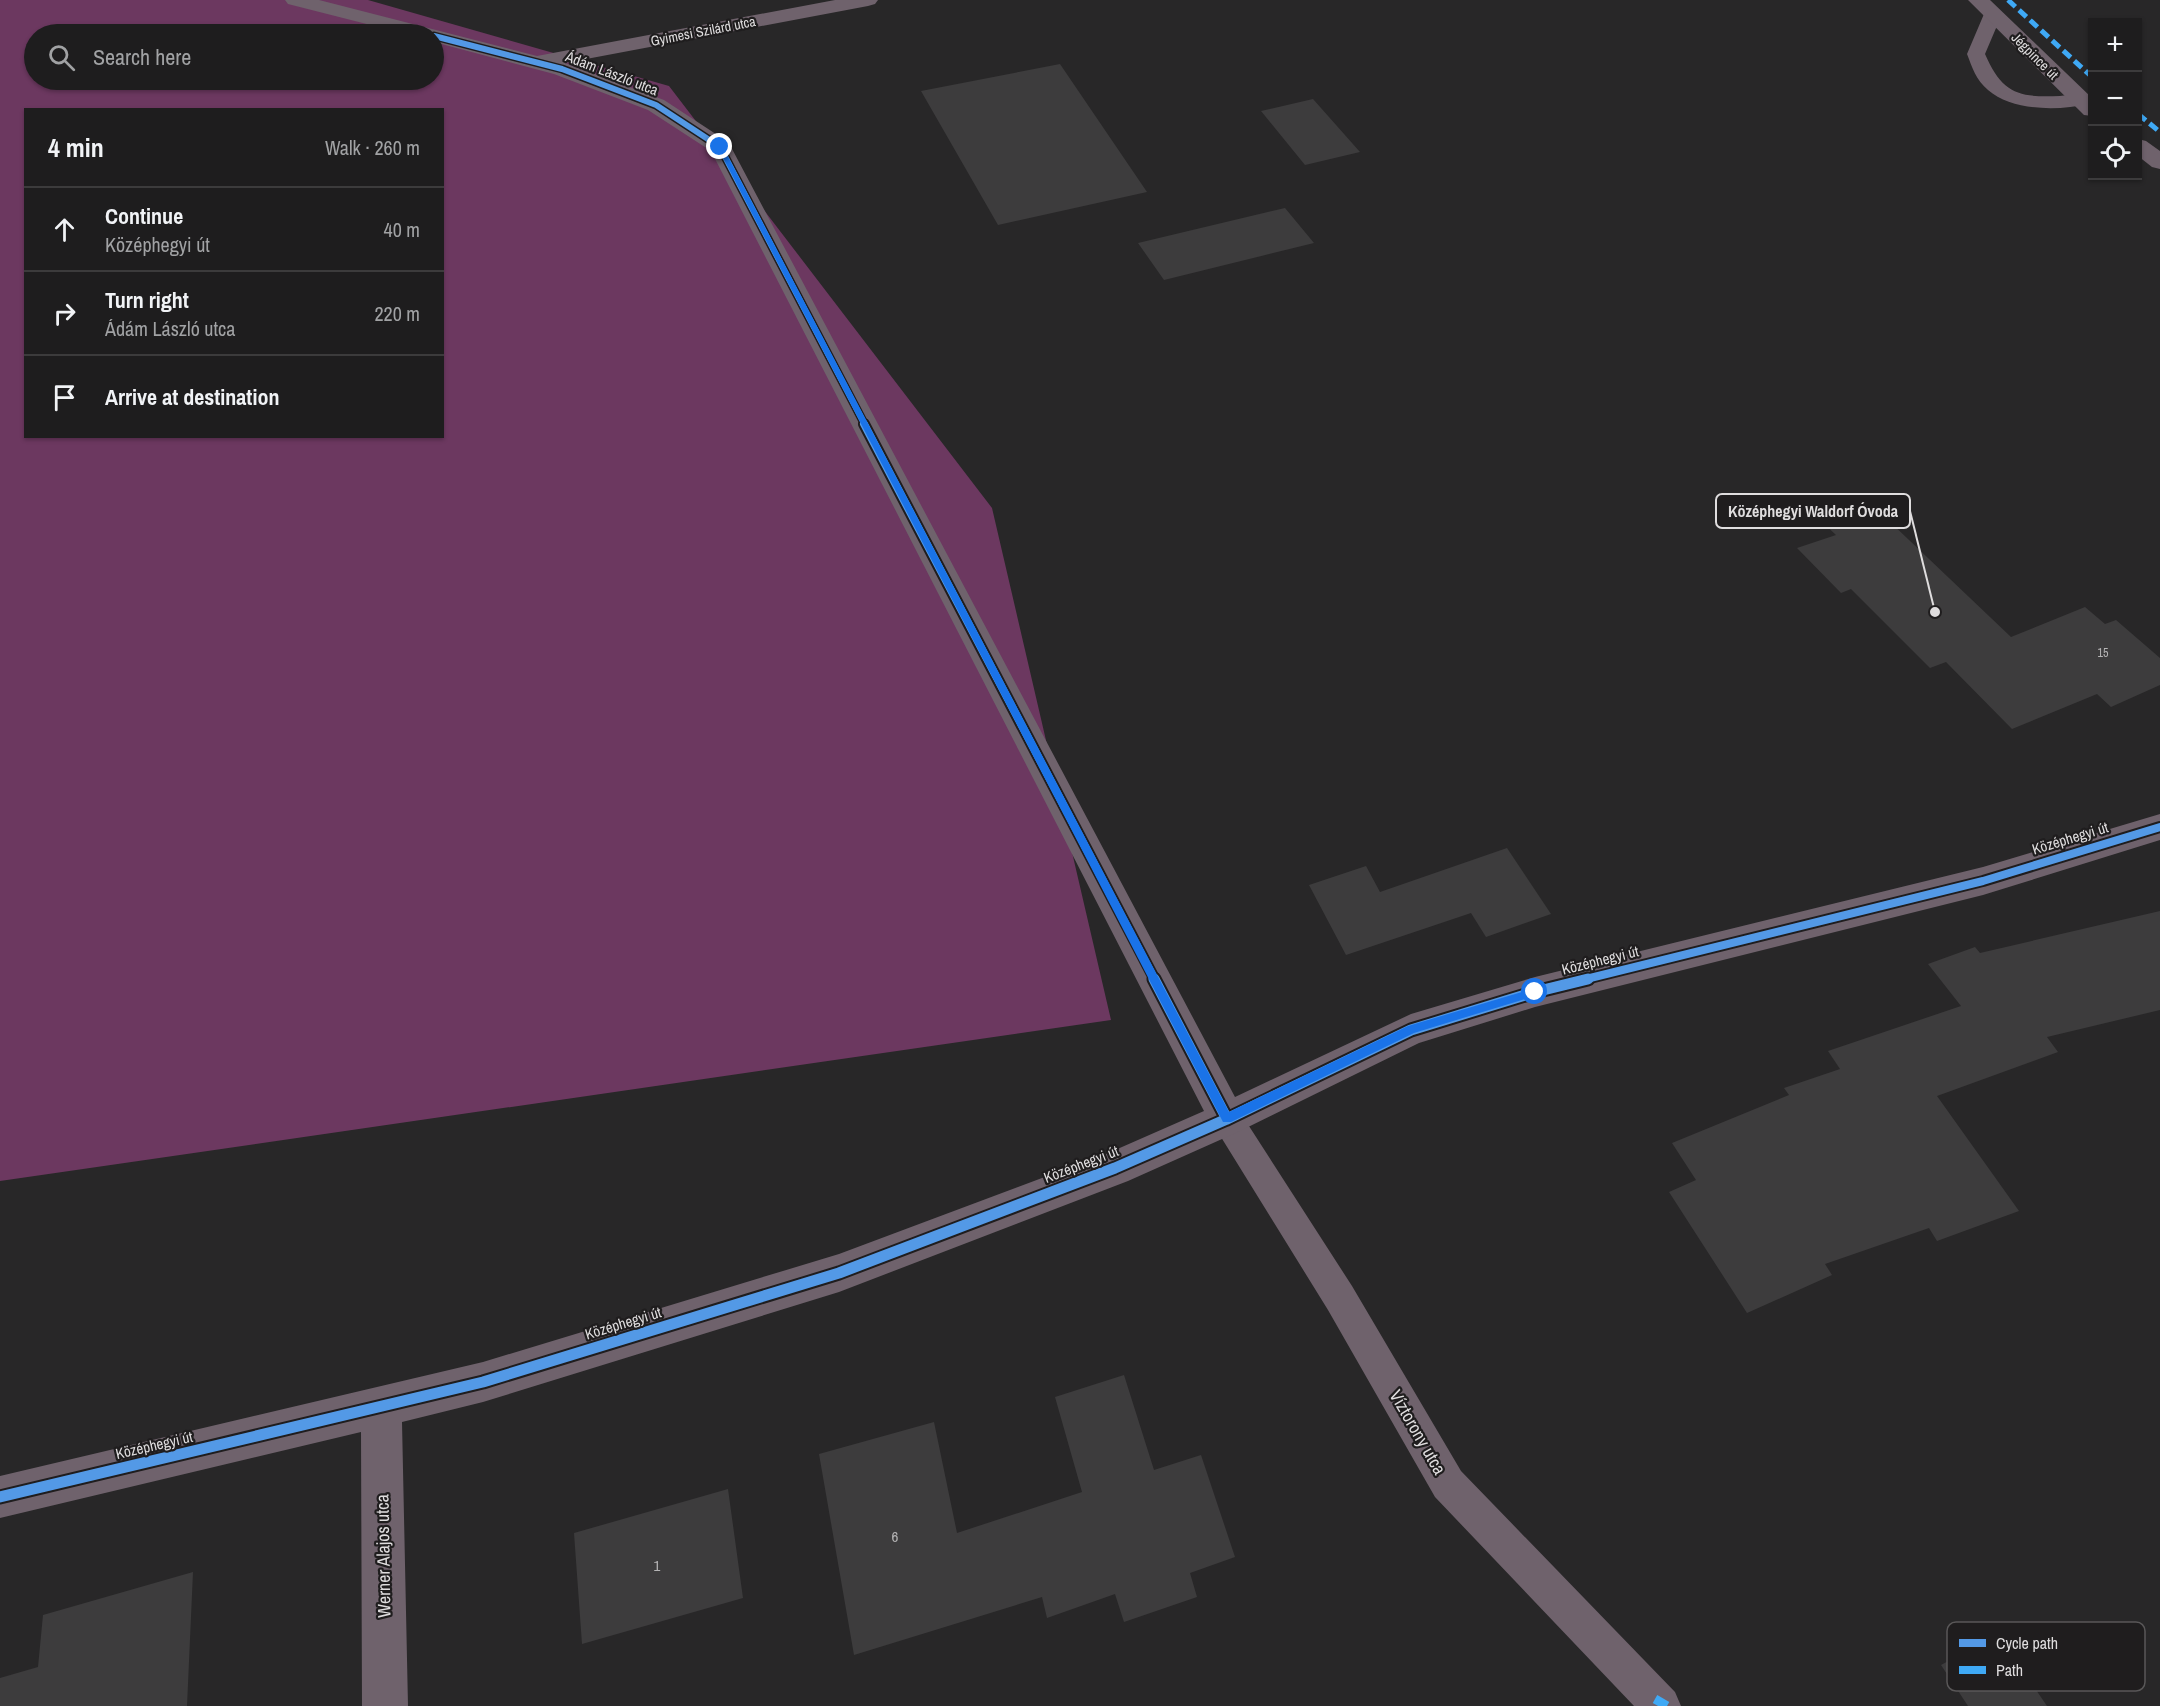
<!DOCTYPE html>
<html lang="en">
<head>
<meta charset="utf-8">
<style>
  :root { --surface:#1e1d1e; --page:#2b2a2b; --text:#f1f3f6; --muted:#a1a2a4; --line:#3c3b3c }
  body { margin:0; font-family:"Archivo Narrow",sans-serif; background:var(--page); color:var(--text) }
  .controls { position:absolute; right:18px; top:18px; display:grid; overflow:hidden; border-radius:0px; box-shadow:0 2px 4px #0004 }
  .controls button { width:54px; height:54px; display:grid; place-items:center; padding:0; border:0; border-bottom:2px solid var(--line); background:var(--surface); color:var(--text); font:30px sans-serif }
  .stop { position:absolute; width:18px; height:18px; margin:-14px; border:4px solid #1a73e8; border-radius:50%; background:#fff }
  .stop.end { background:#1a73e8; border-color:#fff; box-shadow:0 2px 6px #0008 }
  .list { margin:0; padding:0; list-style:none }
  h2 { display:flex; justify-content:space-between; align-items:center; height:78px; margin:0; padding:0 24px; font-size:26px }
  h2 small { font-size:20px; font-weight:400; color:var(--muted) }
  .list li { display:grid; grid-template-columns:39px 1fr auto; gap:18px; align-items:center; box-sizing:border-box; height:84px; padding:0 24px; border-top:2px solid var(--line) }
  .list b { display:block; font-size:22px; white-space:nowrap }
  .list p { margin:0; font-size:20px; white-space:nowrap; color:var(--muted) }
  .list em { font-size:20px; font-style:normal; color:var(--muted) }
  .icon { flex:none; width:33px; height:33px; fill:none; stroke:currentColor; stroke-width:2; stroke-linecap:round; stroke-linejoin:round }
  .map { position:relative; flex:none; width:2160px; height:1706px; overflow:hidden }
  .search { position:absolute; background:var(--surface); box-shadow:0 2px 4px #0004; left:24px; top:24px; width:420px; height:66px; display:flex; align-items:center; gap:15px; box-sizing:border-box; padding:0 21px; border-radius:33px; color:var(--muted); font-size:22px }
  .panel { position:absolute; background:var(--surface); box-shadow:0 2px 4px #0004; left:24px; top:108px; width:420px; height:330px; border-radius:0px }
  .map>svg:first-child { display:block }
  .forest { fill:#6c3860; fill-rule:evenodd }
  .building { fill:#3d3c3d }
  .lines { fill:none; stroke-linecap:round; stroke-linejoin:round }
  .lane { fill:#6f626c; fill-rule:evenodd }
  .street { fill:#6f626c; fill-rule:evenodd }
  .quiet-far1 { stroke:#3fa9f5; stroke-width:5; stroke-dasharray:10 5; stroke-linecap:butt }
  .quiet { stroke:#3fa9f5; stroke-width:9; stroke-dasharray:18 9; stroke-linecap:butt }
  .cycleway-far2-casing { stroke:#1f1d1e; stroke-width:9 }
  .cycleway-far1-casing { stroke:#1f1d1e; stroke-width:12 }
  .cycleway-casing { stroke:#1f1d1e; stroke-width:15 }
  .cycleway-far2 { stroke:#5399e6; stroke-width:6 }
  .cycleway-far1 { stroke:#5399e6; stroke-width:8 }
  .cycleway { stroke:#5399e6; stroke-width:11 }
  .route { fill:#1a73e8 }
  .labels { text-anchor:middle; dominant-baseline:central; stroke-width:4.5; stroke-linejoin:round; paint-order:stroke }
  .number-label { font-size:12px; fill:#b6b5b6 }
  .far-street-label { font-size:14px; fill:#dfddde; stroke:#1f1d1e }
  .street-label { font-size:15px; fill:#dfddde; stroke:#1f1d1e }
  .near-number-label { font-size:15px; fill:#b6b5b6 }
  .near-street-label { font-size:18px; fill:#dfddde; stroke:#1f1d1e }
  .key { fill:#1f1d1e; stroke:#595758; stroke-width:1.5 }
  .key-label { font-size:16px; fill:#dfddde }
  .leader { fill:none; stroke:#dfddde; stroke-width:2 }
  .callout-dot { fill:#dfddde; stroke:#1f1d1e; stroke-width:2 }
  .callout { fill:#1f1d1e; stroke:#dfddde; stroke-width:2 }
  .callout-label { font-size:16px; text-anchor:middle; font-weight:bold; fill:#dfddde }
</style>
</head>
<body>
<div class="map">
<svg width="2160" height="1706" viewBox="0 0 2160 1706">
  <rect width="100%" height="100%" fill="#282728"/>
  <path class="forest" d="M 0,0 L 368,0 L 669,86 L 992,508 L 1111,1020 L 0,1181 ZM 34,34 L 434,34 L 434,80 L 34,80 ZM 26,110 L 442,110 L 442,436 L 26,436 Z"/>
  <path class="building" d="M 1060,64 L 1147,192 L 998,225 L 921,91 Z
    M 1313,99 L 1360,152 L 1305,165 L 1261,111 Z
    M 1285,208 L 1314,243 L 1164,280 L 1138,243 Z
    M 1867,500 L 2011,637 L 2085,607 L 2105,624 L 2116,620 L 2160,658 L 2160,685 L 2111,707 L 2097,694 L 2012,729 L 1946,662 L 1930,668 L 1851,589 L 1841,593 L 1797,548 L 1836,535 L 1818,518 Z
    M 1507,848 L 1551,914 L 1486,937 L 1471,913 L 1346,955 L 1309,885 L 1366,866 L 1380,892 Z
    M 2160,911 L 2160,1010 L 2047,1037 L 2058,1052 L 1937,1096 L 2019,1211 L 1937,1241 L 1929,1228 L 1825,1264 L 1832,1275 L 1747,1313 L 1669,1192 L 1696,1180 L 1672,1143 L 1789,1095 L 1784,1088 L 1840,1069 L 1828,1051 L 1961,1006 L 1928,964 L 1975,947 L 1980,953 Z
    M 1124,1375 L 1154,1470 L 1201,1455 L 1235,1557 L 1190,1573 L 1197,1597 L 1124,1622 L 1115,1594 L 1047,1618 L 1042,1597 L 854,1655 L 819,1454 L 934,1422 L 957,1533 L 1082,1492 L 1055,1397 Z
    M 728,1489 L 743,1598 L 582,1644 L 574,1533 Z
    M 193,1572 L 187,1706 L 0,1706 L 0,1678 L 38,1667 L 43,1615 Z
    M 1998,1634 L 2047,1706 L 1968,1706 L 1941,1665 Z"/>
  <g class="lines">
    <path class="lane" d="M 1993,9 L 1999,10 L 2002,14 L 1985,54 C 2002,93 2018,98 2060,96 C 2069,95 2078,94 2088,96 L 2090,100 L 2088,104 C 2058,111 2012,111 1988,90 C 1976,80 1972,67 1967,54 L 1984,14 L 1987,10 Z
      M 1227,1104 L 1238,1109 L 1352,1286 L 1461,1471 L 1675,1692 L 1681,1706 L 1634,1706 L 1435,1497 L 1328,1310 L 1216,1129 L 1211,1119 L 1216,1109 Z"/>
    <path class="street" d="M 285,0 L 319,0 L 537,56 L 835,0 L 878,0 L 875,4 L 868,6 L 565,63 L 664,100 L 728,142 L 731,147 L 1235,1097 L 1411,1014 L 1535,977 L 1983,867 L 2160,814 L 2160,840 L 1983,895 L 1535,1007 L 1419,1043 L 1240,1131 L 1128,1181 L 839,1292 L 483,1402 L 402,1422 L 408,1706 L 362,1706 L 361,1432 L 0,1518 L 0,1476 L 483,1362 L 839,1254 L 1106,1154 L 1204,1111 L 711,151 L 648,110 L 554,74 L 434,42 L 434,34 L 406,34 L 288,4 Z
      M 1968,0 L 1990,0 L 2092,98 L 2092,116 L 2084,115 Z
      M 2138,139 L 2146,141 L 2160,151 L 2160,169 L 2152,167 L 2138,156 Z"/>
    <path class="quiet-far1" d="M 2008,0 L 2092,77
      M 2138,114 L 2160,132"/>
    <path class="quiet" d="M 1655,1699 L 1667,1706"/>
    <g class="cycleway-far2-casing">
      <path id="cycleway-far2" d="M 434,36 L 562,69 L 656,105 L 720,147 L 865,425"/>
    </g>
    <g class="cycleway-far1-casing">
      <path id="cycleway-far1" d="M 864,424 L 1155,980
        M 1582,980 L 1983,881 L 2160,827"/>
    </g>
    <g class="cycleway-casing">
      <path id="cycleway" d="M 1154,979 L 1227,1119
        M 0,1497 L 483,1382 L 839,1273 L 1115,1168 L 1227,1119 L 1411,1030 L 1535,992 L 1588,979"/>
    </g>
    <use href="#cycleway-far2" class="cycleway-far2"/>
    <use href="#cycleway-far1" class="cycleway-far1"/>
    <use href="#cycleway" class="cycleway"/>
  </g>
  <path class="route" d="M 717,146 L 723,147 L 1229,1112 L 1408,1026 L 1535,988 L 1538,989 L 1538,995 L 1414,1033 L 1231,1122 L 1223,1122 Z"/>
  <g class="labels">
    <g class="number-label">
      <text x="2103" y="653">15</text>
    </g>
    <g class="far-street-label">
      <text transform="translate(703 31) rotate(-11)">Gyimesi Szilárd utca</text>
      <text transform="translate(2035 56) rotate(45)">Jégpince út</text>
    </g>
    <g class="street-label">
      <text transform="translate(612 73) rotate(21)">Ádám László utca</text>
      <text transform="translate(2070 838) rotate(-17)">Középhegyi út</text>
      <text transform="translate(1600 960) rotate(-14)">Középhegyi út</text>
      <text transform="translate(1081 1164) rotate(-21)">Középhegyi út</text>
      <text transform="translate(623 1323) rotate(-17)">Középhegyi út</text>
      <text transform="translate(154 1445) rotate(-13)">Középhegyi út</text>
    </g>
    <g class="near-number-label">
      <text x="895" y="1536">6</text>
      <text x="657" y="1565">1</text>
    </g>
    <g class="near-street-label">
      <text transform="translate(1418 1432) rotate(60)">Víztorony utca</text>
      <text transform="translate(383 1556) rotate(-91)">Werner Alajos utca</text>
    </g>
  </g>
  <rect x="1947" y="1622" width="198" height="69" rx="9" class="key"/>
  <rect x="1959" y="1639" width="27" height="8" fill="#5399e6"/>
  <rect x="1959" y="1666" width="27" height="8" fill="#3fa9f5"/>
  <g class="key-label">
    <text x="1996" y="1649">Cycle path</text>
    <text x="1996" y="1676">Path</text>
  </g>
  <path class="leader" d="M1935 612L1910 511"/>
  <circle class="callout-dot" cx="1935" cy="612" r="6"/>
  <rect class="callout" x="1716" y="494" width="194" height="34" rx="6"/>
  <g class="callout-label">
    <text x="1813" y="517">Középhegyi Waldorf Óvoda</text>
  </g>
</svg>
<div class="controls">
<button>+</button>
<button>−</button>
<button><svg class="icon" aria-label="locate" viewBox="0 0 24 24"><circle cx="12" cy="12" r="6"/><path d="M12 2v4M12 18v4M2 12h4M18 12h4"/></svg></button>
</div>
<div class="stop" style="left:1535px;top:992px"></div>
<div class="stop end" style="left:720px;top:147px"></div>
<div class="search"><svg class="icon" aria-label="search" viewBox="0 0 24 24"><circle cx="10" cy="10" r="6"/><path d="M15 15l6 6"/></svg>Search here</div>
<section class="panel">
<h2>4 min<small>Walk · 260 m</small></h2>
<ul class="list">
<li><svg class="icon" aria-label="ahead" viewBox="0 0 24 24"><path d="M12 20V5M6 11l6-6 6 6"/></svg><div><b>Continue</b><p>Középhegyi út</p></div><em>40 m</em></li>
<li><svg class="icon" aria-label="right" viewBox="0 0 24 24"><path d="M7 20v-9h11M14 6l5 5-5 5"/></svg><div><b>Turn right</b><p>Ádám László utca</p></div><em>220 m</em></li>
<li><svg class="icon" aria-label="arrive" viewBox="0 0 24 24"><path d="M6 21V4h12l-3 4 3 4H6"/></svg><div><b>Arrive at destination</b></div></li>
</ul>
</section>
</div>
</body>
</html>
